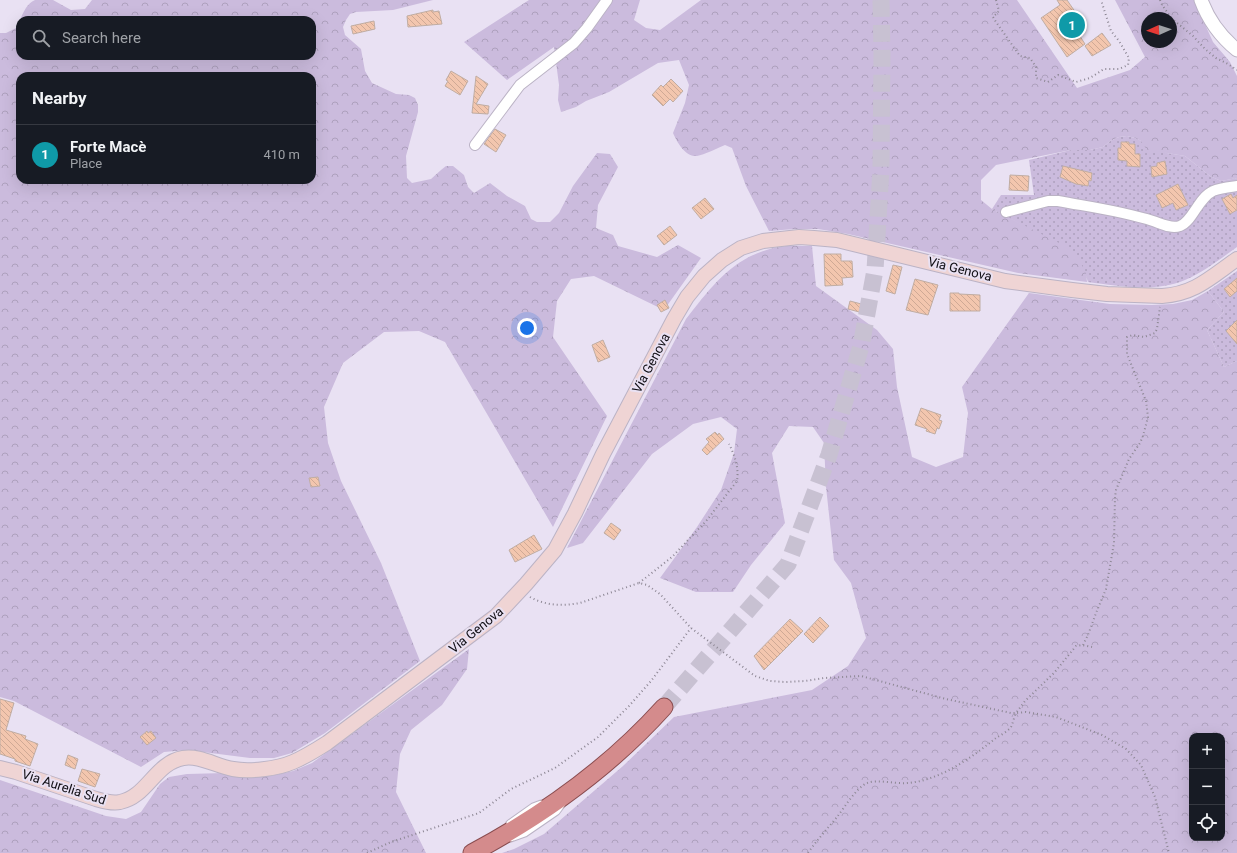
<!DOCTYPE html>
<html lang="en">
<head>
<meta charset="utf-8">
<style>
  :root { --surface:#171b24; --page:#242831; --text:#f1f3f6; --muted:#9ea1a6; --line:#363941; --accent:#0f766e }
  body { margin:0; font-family:Roboto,sans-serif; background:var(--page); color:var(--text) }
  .controls { position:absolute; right:12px; bottom:12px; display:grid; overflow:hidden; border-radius:8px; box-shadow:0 4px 16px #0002 }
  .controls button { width:36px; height:36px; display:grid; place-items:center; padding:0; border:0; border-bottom:1px solid var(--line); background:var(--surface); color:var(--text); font:20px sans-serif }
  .compass { position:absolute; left:1141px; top:12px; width:36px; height:36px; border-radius:50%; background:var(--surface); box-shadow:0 4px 16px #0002; rotate:267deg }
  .you { position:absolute; left:527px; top:328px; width:14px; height:14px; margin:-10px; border:3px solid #fff; border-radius:50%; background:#1a73e8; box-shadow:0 0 0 6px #1a73e833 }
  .badge { display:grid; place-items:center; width:26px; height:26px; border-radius:50%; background:var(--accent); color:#fff; font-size:13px; font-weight:700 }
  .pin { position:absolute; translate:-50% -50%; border:2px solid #fff; box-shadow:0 1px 4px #0006 }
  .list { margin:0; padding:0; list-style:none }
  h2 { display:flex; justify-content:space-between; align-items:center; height:52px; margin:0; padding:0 16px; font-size:17px }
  h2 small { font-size:13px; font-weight:400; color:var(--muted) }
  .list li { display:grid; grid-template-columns:26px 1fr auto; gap:12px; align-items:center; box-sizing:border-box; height:60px; padding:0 16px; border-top:1px solid var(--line) }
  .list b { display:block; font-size:15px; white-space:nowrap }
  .list p { margin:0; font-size:13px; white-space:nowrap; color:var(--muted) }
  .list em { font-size:13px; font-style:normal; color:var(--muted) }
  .icon { flex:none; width:22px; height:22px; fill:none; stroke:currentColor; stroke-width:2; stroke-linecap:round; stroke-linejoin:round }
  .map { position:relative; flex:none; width:1237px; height:853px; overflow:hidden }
  .search { position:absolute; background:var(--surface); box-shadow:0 4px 16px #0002; left:16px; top:16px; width:300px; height:44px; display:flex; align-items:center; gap:10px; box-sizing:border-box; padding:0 14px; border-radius:12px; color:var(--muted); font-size:15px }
  .panel { position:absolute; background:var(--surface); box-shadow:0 4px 16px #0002; left:16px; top:72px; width:300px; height:112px; border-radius:12px }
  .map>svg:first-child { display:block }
  .grass { fill:url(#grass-dots) }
  .forest { fill:url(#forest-crowns); fill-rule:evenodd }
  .building { fill:url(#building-back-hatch); stroke:#c0ada3 }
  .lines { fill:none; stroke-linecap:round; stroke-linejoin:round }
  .trunk-tunnel { stroke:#c8c1d2; stroke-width:17; stroke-dasharray:17 8; stroke-linecap:butt }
  .service-casing { stroke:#bbb3c5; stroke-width:7 }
  .minor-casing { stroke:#bbb3c5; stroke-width:12 }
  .tertiary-casing { stroke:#bbb3c5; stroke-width:15 }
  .secondary-casing { stroke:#bbb3c5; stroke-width:16 }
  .trunk-casing { stroke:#894c4f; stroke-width:19 }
  .path { stroke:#8d8794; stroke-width:2; stroke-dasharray:1 3; stroke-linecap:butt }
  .service { stroke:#fff; stroke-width:5 }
  .minor { stroke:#fff; stroke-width:10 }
  .tertiary { stroke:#fff; stroke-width:13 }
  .secondary { stroke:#efd4d4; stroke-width:14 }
  .trunk { stroke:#d48b8c; stroke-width:17 }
  .labels { text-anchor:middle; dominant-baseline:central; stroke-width:4; stroke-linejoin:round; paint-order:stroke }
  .street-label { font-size:13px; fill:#100e14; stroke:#e9e1f3 }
</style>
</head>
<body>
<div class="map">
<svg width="1237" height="853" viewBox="0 0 1237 853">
  <defs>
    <pattern id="grass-dots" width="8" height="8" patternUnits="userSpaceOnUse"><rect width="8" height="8" fill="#cbbbdd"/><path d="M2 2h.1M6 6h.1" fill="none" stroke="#ada0bd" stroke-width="1.8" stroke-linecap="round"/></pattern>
    <pattern id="forest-crowns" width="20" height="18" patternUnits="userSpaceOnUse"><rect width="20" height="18" fill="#cbbbdd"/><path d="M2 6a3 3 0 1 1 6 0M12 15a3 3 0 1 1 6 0" fill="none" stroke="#ada0bd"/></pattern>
    <pattern id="building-back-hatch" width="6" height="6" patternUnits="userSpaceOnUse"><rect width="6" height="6" fill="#f3c6ae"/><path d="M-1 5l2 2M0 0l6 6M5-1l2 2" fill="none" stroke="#cfa995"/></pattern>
  </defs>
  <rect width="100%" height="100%" fill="#e9e1f3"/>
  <path class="grass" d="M 1127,136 L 1135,138 L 1167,153 L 1185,156 L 1210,176 L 1221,181 L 1237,178 L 1237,247 C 1220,259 1204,272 1185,280 C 1155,293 1119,286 1088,282 L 1085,273 L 1022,225 L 992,209 L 1001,195 L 1034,195 L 1029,160 L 1071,150 L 1090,150 L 1103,147 L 1110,141 L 1119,137 Z
    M 1237,271 L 1237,361 L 1224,367 L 1207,330 L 1224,312 L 1208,291 Z"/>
  <path class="forest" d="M 35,0 L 53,0 L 71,10 L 85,9 L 92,0 L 433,0 L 393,10 L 356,12 L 350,14 L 346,20 L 343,27 L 345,35 L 361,49 L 365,71 L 372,83 L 396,94 L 409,95 L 415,98 L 418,105 L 418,112 L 406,156 L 407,178 L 412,183 L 431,179 L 441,170 L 446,166 L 453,166 L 464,175 L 468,187 L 474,193 L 490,183 L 507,196 L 525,206 L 531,219 L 537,222 L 550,222 L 559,213 L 573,186 L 597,153 L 610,154 L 618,167 L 598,205 L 596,228 L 613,235 L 618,246 L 657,257 L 678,245 L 701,258 L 664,310 L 594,276 L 571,279 L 557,301 L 553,337 L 607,416 L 553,527 L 445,342 L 419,331 L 384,332 L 343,363 L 324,407 L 328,443 L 341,481 L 381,563 L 420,661 L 325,733 L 292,753 L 274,758 L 250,758 L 187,750 L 164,752 L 141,767 L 14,701 L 0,697 L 0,33 L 6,33 L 18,27 L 20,21 L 20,56 L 312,56 L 312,20 L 20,20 C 23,13 27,3 35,0 ZM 20,76 L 312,76 L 312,180 L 20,180 Z
    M 529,0 L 640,0 L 634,20 L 646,28 L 660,30 L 701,0 L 1017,0 L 1077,88 L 1130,70 L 1145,57 L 1115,0 L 1194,0 L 1213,42 L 1230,62 L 1237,76 L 1237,178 L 1221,181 L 1210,176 L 1185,156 L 1167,153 L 1148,152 L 1141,141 L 1135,138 L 1127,136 L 1119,137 L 1110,141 L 1103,147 L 1090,150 L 1071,150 L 996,165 L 981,180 L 981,200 L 992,209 L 1067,247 L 1078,258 L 1086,273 L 1087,282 L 1018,273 L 848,234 L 818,229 L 795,229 L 769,231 L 746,186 L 732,148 L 725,145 C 718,148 704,155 697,156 C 685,157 677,142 673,133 L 685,103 L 689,85 L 679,60 L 658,63 L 609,92 L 586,101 L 576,107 L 561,112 L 558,100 L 559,85 L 554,47 L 507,80 L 464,42 ZM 1147,18 L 1171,18 L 1171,42 L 1147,42 Z
    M 812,246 L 816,286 L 877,330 L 893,349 L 897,387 L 912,457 L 936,467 L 963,457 L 968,413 L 962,387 L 1029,293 L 1110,304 L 1152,305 L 1173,304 L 1192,300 L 1208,291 L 1224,312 L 1207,330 L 1224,367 L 1237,361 L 1237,853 L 502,853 L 514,849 L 544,834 L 623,766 L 674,717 L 812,690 L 848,666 L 866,638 L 851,583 L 834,560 L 826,487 L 824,443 L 813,427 L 789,426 L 772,453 L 785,523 L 751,565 L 733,592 L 696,592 L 660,578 L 697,527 L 721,490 L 734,453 L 737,429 L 721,417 L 693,424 L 652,454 L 583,543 L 567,548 L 686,319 C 712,286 733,256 778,247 C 789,245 801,246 812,246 ZM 1192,736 L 1222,736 L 1222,838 L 1192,838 Z
    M 469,649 L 467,669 L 442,705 L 411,730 L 400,754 L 396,792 L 426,853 L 0,853 L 0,780 L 106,816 L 126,819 L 141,812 L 160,784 L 169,777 L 187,774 L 225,773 L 251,776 L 270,776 L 293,771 L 312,763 Z"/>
  <path class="building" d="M 1057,0 L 1067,0 L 1078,16 L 1070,21 L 1085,44 L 1067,57 L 1041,18 L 1060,5 Z
    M 433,10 L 433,12 L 439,11 L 442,24 L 408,27 L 407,16 Z
    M 374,21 L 375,29 L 353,34 L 351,26 Z
    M 1102,33 L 1111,45 L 1092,56 L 1085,46 Z
    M 451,71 L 468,81 L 460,95 L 445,86 L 448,81 L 446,80 Z
    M 476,76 L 488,84 L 476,104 L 489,106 L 488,114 L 472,113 Z
    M 671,79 L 683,91 L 673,102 L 670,99 L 663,106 L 652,95 L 661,85 L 663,87 Z
    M 495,129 L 506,135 L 496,152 L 484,144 Z
    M 1121,142 L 1129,142 L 1129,144 L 1135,144 L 1135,154 L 1140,154 L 1140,167 L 1127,166 L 1127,161 L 1118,160 L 1118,148 L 1121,148 Z
    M 1165,161 L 1167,174 L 1152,177 L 1151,167 L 1157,166 L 1157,163 Z
    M 1063,166 L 1092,173 L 1091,181 L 1089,180 L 1088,186 L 1076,184 L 1060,177 Z
    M 1010,175 L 1029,176 L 1028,191 L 1009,190 Z
    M 1178,184 L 1188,205 L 1176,210 L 1173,203 L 1162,208 L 1156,195 Z
    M 1231,194 L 1233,198 L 1237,195 L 1237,210 L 1230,214 L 1222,199 Z
    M 705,198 L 714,209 L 701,219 L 692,208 Z
    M 670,226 L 677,235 L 664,245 L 657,236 Z
    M 824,254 L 841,254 L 841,261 L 852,261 L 853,277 L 842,278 L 843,285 L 825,286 Z
    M 893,265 L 902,267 L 895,294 L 886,291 Z
    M 1237,278 L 1237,291 L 1230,297 L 1224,289 Z
    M 915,279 L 938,285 L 928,315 L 906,310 Z
    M 950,293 L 959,293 L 959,294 L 980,295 L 980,311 L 950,311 Z
    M 665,300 L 669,308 L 661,312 L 657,305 Z
    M 850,301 L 865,305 L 863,313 L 848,309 Z
    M 1237,320 L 1237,344 L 1226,331 Z
    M 603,340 L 610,357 L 598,362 L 592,345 Z
    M 921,408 L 941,415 L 939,420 L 942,421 L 939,429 L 937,428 L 935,434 L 926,431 L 927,429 L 915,425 Z
    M 715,432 L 718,435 L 719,433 L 724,439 L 707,455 L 702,450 L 709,442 L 706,439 Z
    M 318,477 L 320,486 L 311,487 L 309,478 Z
    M 611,523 L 621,530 L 614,540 L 604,533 Z
    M 534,535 L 542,549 L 515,562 L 509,550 Z
    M 820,617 L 829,626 L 813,643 L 804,634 Z
    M 790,619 L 803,631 L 764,670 L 754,656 Z
    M 0,699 L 14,703 L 6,730 L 26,736 L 25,739 L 38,744 L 30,766 L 15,761 L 15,759 L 0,754 Z
    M 147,731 L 148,733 L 151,731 L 156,738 L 147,745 L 140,737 Z
    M 68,755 L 78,759 L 75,769 L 65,765 Z
    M 82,769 L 100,774 L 95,787 L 78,781 Z"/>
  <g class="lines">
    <path class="trunk-tunnel" d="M 664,707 L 788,564 L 829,455 L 861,346 L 875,270 L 881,169 L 882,54 L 881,0"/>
    <g class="service-casing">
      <path id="service" d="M 509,823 L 533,806 L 541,803
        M 511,839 L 525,834 L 557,812 L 563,804"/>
    </g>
    <g class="minor-casing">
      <path id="minor" d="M 475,145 L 520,85 L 574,43 L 587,28 L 607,0
        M 1006,212 L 1048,201 L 1058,201 C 1090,207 1122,211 1153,221 C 1162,224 1171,229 1180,226 C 1193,221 1198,198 1213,191 C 1220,188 1230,187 1237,186"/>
    </g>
    <g class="tertiary-casing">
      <path id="tertiary" d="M 1201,0 C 1208,19 1221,37 1237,50"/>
    </g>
    <g class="secondary-casing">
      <path id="secondary" d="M 0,768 L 16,772 L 96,799 C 103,801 112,804 120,802 C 147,797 155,763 183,758 C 199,755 216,766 233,769 C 249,772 277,769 293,762 C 305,757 316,750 327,743 L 496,616 L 526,584 L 555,550 L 575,513 L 603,454 L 674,319 L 687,297 L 704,276 L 722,260 L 741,248 L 763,241 L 799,237 L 814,238 L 837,240 L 1005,281 L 1072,290 L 1107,294 L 1162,296 C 1195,294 1211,277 1237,259"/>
    </g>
    <g class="trunk-casing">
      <path id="trunk" d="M 472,853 C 543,815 610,767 664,707"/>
    </g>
    <path class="path" d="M 996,0 L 999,11 L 993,17 L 996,22 L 1020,56 L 1030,58 L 1036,67 L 1036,78 L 1048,82 L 1058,75 L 1076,82 L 1090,78 L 1104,69 L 1119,69 L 1128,65 L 1129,58 L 1119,41 L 1111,31 L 1101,0
      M 1160,0 L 1161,3 L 1171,18
      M 1171,18 L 1193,36 L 1205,49 L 1216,58 L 1228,64 L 1237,70
      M 639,583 L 672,557 L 707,520 L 737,481 C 739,468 735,456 729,444
      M 530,597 C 546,606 563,606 580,603 L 639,583 L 647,585 L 660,594 L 691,628 L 755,676 L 770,681 L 785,682 L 805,681 L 824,678 L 861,676 L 946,699 L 1011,713 L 1016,713 L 1025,701 L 1054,673 L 1076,646 L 1082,645 L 1092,647
      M 1083,645 L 1088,635 L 1096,613 L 1106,589 L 1114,543 L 1115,497 L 1116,490 L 1129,459 L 1140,443 L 1143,436 L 1148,417 L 1146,401 L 1127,354 L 1127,337 L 1133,335 L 1144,337 L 1155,333 L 1157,329 L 1160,307
      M 367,853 L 391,842 L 479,813 L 511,789 L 555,768 L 598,737 L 629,706 L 651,681 L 691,628
      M 808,853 C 817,840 827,829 837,817 C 845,807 856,788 867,783 C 878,779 895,784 907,783 C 939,781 971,758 996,738 C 1001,735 1008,731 1011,727 C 1013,723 1014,717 1016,713 L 1026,712 L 1056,717 L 1102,735 L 1126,749 L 1141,765 L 1155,797 L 1169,853"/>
    <use href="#service" class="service"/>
    <use href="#minor" class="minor"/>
    <use href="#tertiary" class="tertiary"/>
    <use href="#secondary" class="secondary"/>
    <use href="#trunk" class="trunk"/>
  </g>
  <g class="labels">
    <g class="street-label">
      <text transform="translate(960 269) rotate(14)">Via Genova</text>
      <text transform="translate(651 363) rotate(-62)">Via Genova</text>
      <text transform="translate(476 630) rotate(-39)">Via Genova</text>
      <text transform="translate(64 787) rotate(18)">Via Aurelia Sud</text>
    </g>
  </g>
</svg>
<div class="controls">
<button>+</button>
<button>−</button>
<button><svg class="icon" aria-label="locate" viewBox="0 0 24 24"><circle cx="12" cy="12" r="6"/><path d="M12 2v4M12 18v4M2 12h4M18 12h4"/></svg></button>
</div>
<svg class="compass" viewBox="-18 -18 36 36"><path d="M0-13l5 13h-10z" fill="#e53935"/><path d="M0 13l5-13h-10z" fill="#9ea1a6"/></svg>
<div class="you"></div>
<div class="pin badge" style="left:1072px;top:25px;background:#0f9aa8">1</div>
<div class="search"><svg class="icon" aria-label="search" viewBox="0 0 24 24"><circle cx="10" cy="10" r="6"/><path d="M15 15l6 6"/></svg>Search here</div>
<section class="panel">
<h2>Nearby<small></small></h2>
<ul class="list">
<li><span class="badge" style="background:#0f9aa8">1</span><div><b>Forte Macè</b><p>Place</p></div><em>410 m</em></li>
</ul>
</section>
</div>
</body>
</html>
